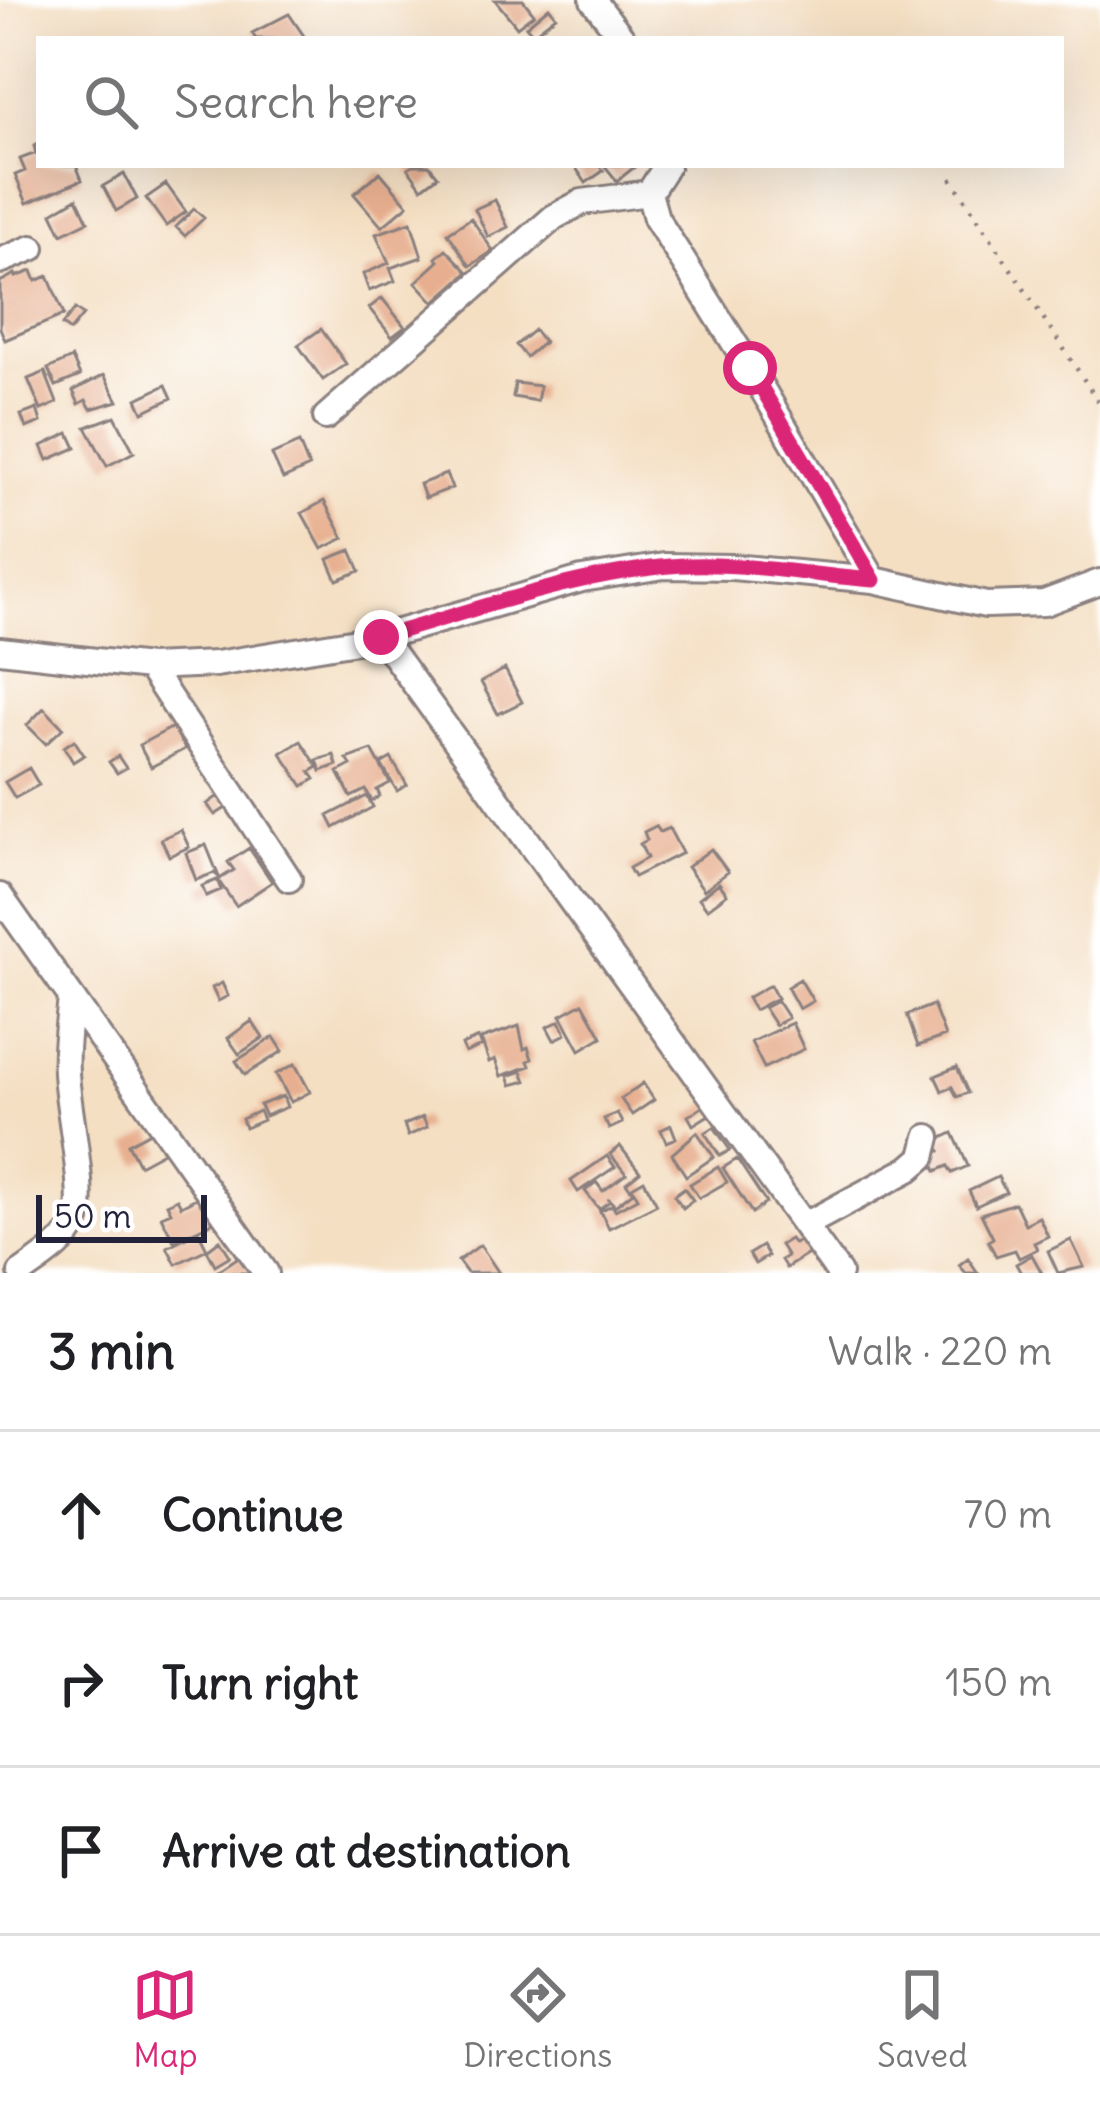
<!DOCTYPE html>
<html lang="en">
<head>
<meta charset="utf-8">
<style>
  :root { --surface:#fff; --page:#f6f6f6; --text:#202124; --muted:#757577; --line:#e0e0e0; --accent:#db2777 }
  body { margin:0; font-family:Delius,sans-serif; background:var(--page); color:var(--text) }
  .scale { position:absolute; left:36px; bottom:30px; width:171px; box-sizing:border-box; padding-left:12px; border:6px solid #22223b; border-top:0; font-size:33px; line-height:42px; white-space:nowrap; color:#22223b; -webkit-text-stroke:9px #fff; paint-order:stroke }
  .stop { position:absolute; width:36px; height:36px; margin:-27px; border:9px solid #db2777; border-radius:50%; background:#fff }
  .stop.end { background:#db2777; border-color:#fff; box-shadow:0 3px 12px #0008 }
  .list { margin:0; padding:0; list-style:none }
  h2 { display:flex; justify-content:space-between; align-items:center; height:156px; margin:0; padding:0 48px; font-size:51px }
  h2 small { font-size:39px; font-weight:400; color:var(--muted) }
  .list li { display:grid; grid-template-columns:78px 1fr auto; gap:36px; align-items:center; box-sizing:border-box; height:168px; padding:0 48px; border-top:3px solid var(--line) }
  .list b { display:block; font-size:45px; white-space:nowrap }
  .list em { font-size:39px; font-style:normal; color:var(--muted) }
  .icon { flex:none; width:66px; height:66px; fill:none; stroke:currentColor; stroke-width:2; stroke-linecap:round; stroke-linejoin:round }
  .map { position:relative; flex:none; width:1100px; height:1273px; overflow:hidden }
  .search { position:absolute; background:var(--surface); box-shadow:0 12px 48px #0002; left:36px; right:36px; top:36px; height:132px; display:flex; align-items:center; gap:30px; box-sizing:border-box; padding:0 42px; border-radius:0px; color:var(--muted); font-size:45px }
  .sheet { height:660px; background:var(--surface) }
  nav { display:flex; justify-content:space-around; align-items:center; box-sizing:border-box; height:168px; border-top:3px solid var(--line); background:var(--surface); font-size:33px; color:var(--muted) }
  nav a { display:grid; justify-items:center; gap:6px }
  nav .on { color:var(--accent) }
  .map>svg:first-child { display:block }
  .building { fill:#e7af8f }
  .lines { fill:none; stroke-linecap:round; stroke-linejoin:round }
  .minor-casing { stroke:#8b807f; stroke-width:30 }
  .path { stroke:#8b807f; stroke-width:4.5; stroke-dasharray:3 9; stroke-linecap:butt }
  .minor { stroke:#fff; stroke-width:24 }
  .route { stroke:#db2777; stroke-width:15 }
</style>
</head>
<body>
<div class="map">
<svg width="1100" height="1273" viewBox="0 0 1100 1273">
  <rect width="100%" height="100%" fill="#fff"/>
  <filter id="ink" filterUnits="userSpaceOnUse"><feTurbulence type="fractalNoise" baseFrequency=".00833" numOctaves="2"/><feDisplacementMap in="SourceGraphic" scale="24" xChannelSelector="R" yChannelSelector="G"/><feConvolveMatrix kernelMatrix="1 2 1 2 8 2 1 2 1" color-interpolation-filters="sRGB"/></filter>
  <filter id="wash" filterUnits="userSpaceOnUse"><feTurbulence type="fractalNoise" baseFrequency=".004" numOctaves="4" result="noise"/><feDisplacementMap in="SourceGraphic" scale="48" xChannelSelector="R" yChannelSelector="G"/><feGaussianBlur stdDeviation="2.7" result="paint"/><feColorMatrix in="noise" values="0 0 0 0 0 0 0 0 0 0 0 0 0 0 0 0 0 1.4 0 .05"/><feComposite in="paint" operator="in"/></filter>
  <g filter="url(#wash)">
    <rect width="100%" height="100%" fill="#f4dfc3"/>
    <g id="blocks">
      <path class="building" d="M 495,0 L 523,0 L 534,14 L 517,27 Z
        M 549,7 L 556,16 L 533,34 L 526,26 Z
        M 289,14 L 306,39 L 256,39 L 252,33 Z
        M 39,144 L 39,165 L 76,165 L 82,180 L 27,203 L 15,175 L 25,171 L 20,159 L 36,153 L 34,146 Z
        M 413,165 L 429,165 L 438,176 L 422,188 L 408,168 Z
        M 574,165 L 599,165 L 603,171 L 586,183 Z
        M 604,165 L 637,165 L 617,181 Z
        M 380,172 L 408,205 L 382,227 L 354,194 Z
        M 124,174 L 137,199 L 116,211 L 103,186 Z
        M 166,184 L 186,212 L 166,226 L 146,198 Z
        M 77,198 L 88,221 L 62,234 L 52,213 Z
        M 495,200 L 508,227 L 488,237 L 475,209 Z
        M 194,209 L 204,218 L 185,236 L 176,227 Z
        M 471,218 L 493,251 L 470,266 L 448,233 Z
        M 411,222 L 422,257 L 390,268 L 395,281 L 369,291 L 363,274 L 389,263 L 376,234 Z
        M 446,249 L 468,272 L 434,302 L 416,282 L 439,261 L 436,258 Z
        M 32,271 L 36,281 L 48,276 L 64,315 L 5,340 L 0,328 L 0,282 L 15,274 L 16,277 Z
        M 382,298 L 405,327 L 392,337 L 369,308 Z
        M 75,309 L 83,315 L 70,331 L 62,325 Z
        M 321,329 L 346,364 L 323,380 L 298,345 Z
        M 534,330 L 544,342 L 526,357 L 516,345 Z
        M 72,358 L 80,376 L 56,386 L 48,369 Z
        M 45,372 L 57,403 L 41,410 L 28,379 Z
        M 104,375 L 118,401 L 91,409 L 86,400 L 79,404 L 73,391 Z
        M 515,383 L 540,386 L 537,401 L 513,397 Z
        M 166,385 L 172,398 L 143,412 L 137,399 Z
        M 37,409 L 41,422 L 26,428 L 21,415 Z
        M 115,416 L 134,452 L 107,466 L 86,427 Z
        M 69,433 L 76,448 L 48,460 L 42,446 Z
        M 299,443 L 309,467 L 283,479 L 272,455 Z
        M 446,474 L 452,488 L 425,498 L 420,484 Z
        M 324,501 L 344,538 L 322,549 L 302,513 Z
        M 351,550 L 360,571 L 337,580 L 328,559 Z
        M 505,669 L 522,702 L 498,714 L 481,682 Z
        M 44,708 L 63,728 L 46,744 L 27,725 Z
        M 173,727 L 185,749 L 151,767 L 139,745 Z
        M 74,740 L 84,755 L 73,762 L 64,747 Z
        M 301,741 L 318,767 L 310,772 L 315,779 L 303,786 L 281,753 Z
        M 372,750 L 390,783 L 377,790 L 380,796 L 372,801 L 366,790 L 351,797 L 338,772 L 351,765 L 347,759 Z
        M 334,755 L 337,765 L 321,771 L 317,760 Z
        M 118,756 L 126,768 L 117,773 L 109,762 Z
        M 391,758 L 407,785 L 397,791 L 381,764 Z
        M 29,768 L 39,785 L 15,798 L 5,782 Z
        M 221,794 L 229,806 L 215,815 L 207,804 Z
        M 367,796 L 373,807 L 334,828 L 328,816 Z
        M 656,826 L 660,832 L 669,828 L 682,853 L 634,877 L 629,868 L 647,858 L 640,844 L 647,840 L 644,832 Z
        M 181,830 L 189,847 L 169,856 L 161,839 Z
        M 206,845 L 219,877 L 214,873 L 196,880 L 186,853 Z
        M 249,848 L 272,882 L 236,906 L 218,880 L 234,870 L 228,862 Z
        M 711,849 L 728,872 L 704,890 L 687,867 Z
        M 217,880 L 221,890 L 206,896 L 202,886 Z
        M 719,883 L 727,894 L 707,909 L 699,898 Z
        M 800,979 L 813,1001 L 799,1009 L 787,987 Z
        M 222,983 L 228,996 L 218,1001 L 212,988 Z
        M 770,985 L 777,998 L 754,1010 L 747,998 Z
        M 777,1001 L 788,1018 L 775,1025 L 764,1008 Z
        M 583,1003 L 602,1037 L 580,1050 L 561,1015 Z
        M 933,1005 L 945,1036 L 918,1046 L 907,1015 Z
        M 252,1021 L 263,1038 L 239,1054 L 228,1038 Z
        M 560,1021 L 566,1034 L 554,1040 L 547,1027 Z
        M 792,1023 L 804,1049 L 764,1068 L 751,1042 Z
        M 519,1026 L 524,1049 L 528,1047 L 532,1059 L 528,1061 L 530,1066 L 501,1076 L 495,1059 L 489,1062 L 481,1039 Z
        M 274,1037 L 283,1051 L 245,1075 L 236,1061 Z
        M 478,1038 L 481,1046 L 465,1053 L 462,1045 Z
        M 295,1064 L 310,1092 L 291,1102 L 276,1074 Z
        M 957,1067 L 968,1093 L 957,1097 L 952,1087 L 942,1091 L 935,1076 Z
        M 522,1071 L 526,1081 L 511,1085 L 508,1076 Z
        M 643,1083 L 654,1100 L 632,1115 L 621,1099 Z
        M 283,1096 L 287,1107 L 265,1116 L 260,1105 Z
        M 709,1103 L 715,1111 L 693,1125 L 688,1116 Z
        M 259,1111 L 263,1120 L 245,1128 L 242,1119 Z
        M 617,1113 L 622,1123 L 609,1129 L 604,1119 Z
        M 423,1117 L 427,1127 L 408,1136 L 404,1125 Z
        M 671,1125 L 676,1138 L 666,1142 L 661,1130 Z
        M 714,1127 L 730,1150 L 720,1156 L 705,1133 Z
        M 152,1131 L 163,1152 L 139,1165 L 128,1144 Z
        M 697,1132 L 714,1157 L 686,1176 L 672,1154 Z
        M 953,1133 L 968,1166 L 952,1173 L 948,1166 L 936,1171 L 929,1155 L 940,1151 L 936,1141 Z
        M 620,1146 L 640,1172 L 626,1183 L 633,1192 L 615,1206 L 608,1198 L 610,1201 L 599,1209 L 585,1191 L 596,1182 L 603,1191 L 626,1174 L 610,1154 Z
        M 607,1156 L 615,1167 L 578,1192 L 571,1181 Z
        M 737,1159 L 766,1203 L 752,1213 L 723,1168 Z
        M 718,1167 L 727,1182 L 699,1198 L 690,1184 Z
        M 998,1177 L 1006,1192 L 976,1206 L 969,1191 Z
        M 644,1180 L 657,1204 L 609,1228 L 600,1211 L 612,1205 L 615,1210 L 638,1198 L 632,1187 Z
        M 684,1188 L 693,1200 L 683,1208 L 674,1195 Z
        M 200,1196 L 213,1222 L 174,1241 L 161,1216 L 171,1212 L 167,1204 L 177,1199 L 181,1206 Z
        M 1015,1203 L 1025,1224 L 1039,1217 L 1048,1236 L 1034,1243 L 1037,1249 L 1019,1258 L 1015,1250 L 996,1256 L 988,1241 L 993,1238 L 981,1214 Z
        M 198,1231 L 207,1249 L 176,1264 L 167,1247 Z
        M 790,1239 L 794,1244 L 801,1240 L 810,1253 L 786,1268 L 781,1260 L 787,1256 L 780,1245 Z
        M 220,1240 L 230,1256 L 215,1265 L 207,1250 Z
        M 1071,1240 L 1084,1267 L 1058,1273 L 1048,1251 Z
        M 480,1245 L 499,1273 L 467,1273 L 458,1261 Z
        M 762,1246 L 768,1256 L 755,1264 L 749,1254 Z
        M 1032,1255 L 1042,1273 L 1021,1273 L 1016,1264 Z
        M 240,1256 L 251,1273 L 215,1273 Z
        M 968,1258 L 978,1273 L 966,1273 L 959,1265 Z"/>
    </g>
  </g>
  <g filter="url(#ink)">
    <use href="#blocks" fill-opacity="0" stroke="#8b807f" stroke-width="3"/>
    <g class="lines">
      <g class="minor-casing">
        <path id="minor" d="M 593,0 L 623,39
          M 667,165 L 649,193 L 656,218 L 750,368 L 874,580
          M 0,261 L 32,248
          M 326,417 L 554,217 L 582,202 L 649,193
          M 381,637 L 839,1273
          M 0,650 L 149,667 L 216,664 L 381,637 L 582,579 L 664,566 L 732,567 L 874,580 L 986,605 L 1044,603 L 1100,582
          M 149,667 L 289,879
          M 0,896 L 266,1273
          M 805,1225 L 909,1169 L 923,1157 L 928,1137
          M 21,1273 C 40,1259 66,1244 76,1222 C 88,1198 67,1106 66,1072 C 64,1048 69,1022 71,997"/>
      </g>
      <path class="path" d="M 951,178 L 1100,404"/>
      <use href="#minor" class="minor"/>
    </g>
  </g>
  <g class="lines" filter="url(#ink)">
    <path class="route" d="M 381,637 C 473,611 565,577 660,567 C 730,559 804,575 874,580 L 750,368"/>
  </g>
</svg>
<div class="scale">50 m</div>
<div class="stop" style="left:750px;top:368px"></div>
<div class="stop end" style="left:381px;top:637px"></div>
<div class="search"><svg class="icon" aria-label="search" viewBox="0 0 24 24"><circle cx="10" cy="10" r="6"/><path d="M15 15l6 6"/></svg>Search here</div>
</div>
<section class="sheet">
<h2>3 min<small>Walk · 220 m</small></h2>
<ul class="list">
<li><svg class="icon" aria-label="ahead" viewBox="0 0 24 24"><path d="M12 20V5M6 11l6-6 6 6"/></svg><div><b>Continue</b></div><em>70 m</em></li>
<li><svg class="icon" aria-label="right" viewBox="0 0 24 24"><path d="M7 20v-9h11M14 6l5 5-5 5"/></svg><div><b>Turn right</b></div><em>150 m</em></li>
<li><svg class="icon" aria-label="arrive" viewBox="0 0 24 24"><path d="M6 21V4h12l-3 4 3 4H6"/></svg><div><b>Arrive at destination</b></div></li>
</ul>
</section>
<nav>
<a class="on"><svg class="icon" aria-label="map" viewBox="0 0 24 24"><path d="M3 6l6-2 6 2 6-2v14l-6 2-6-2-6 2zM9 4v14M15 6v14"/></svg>Map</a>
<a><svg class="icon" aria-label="directions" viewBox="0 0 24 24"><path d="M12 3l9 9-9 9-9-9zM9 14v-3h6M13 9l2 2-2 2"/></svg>Directions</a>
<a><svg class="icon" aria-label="saved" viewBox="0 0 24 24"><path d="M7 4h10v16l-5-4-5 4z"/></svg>Saved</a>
</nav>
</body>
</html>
